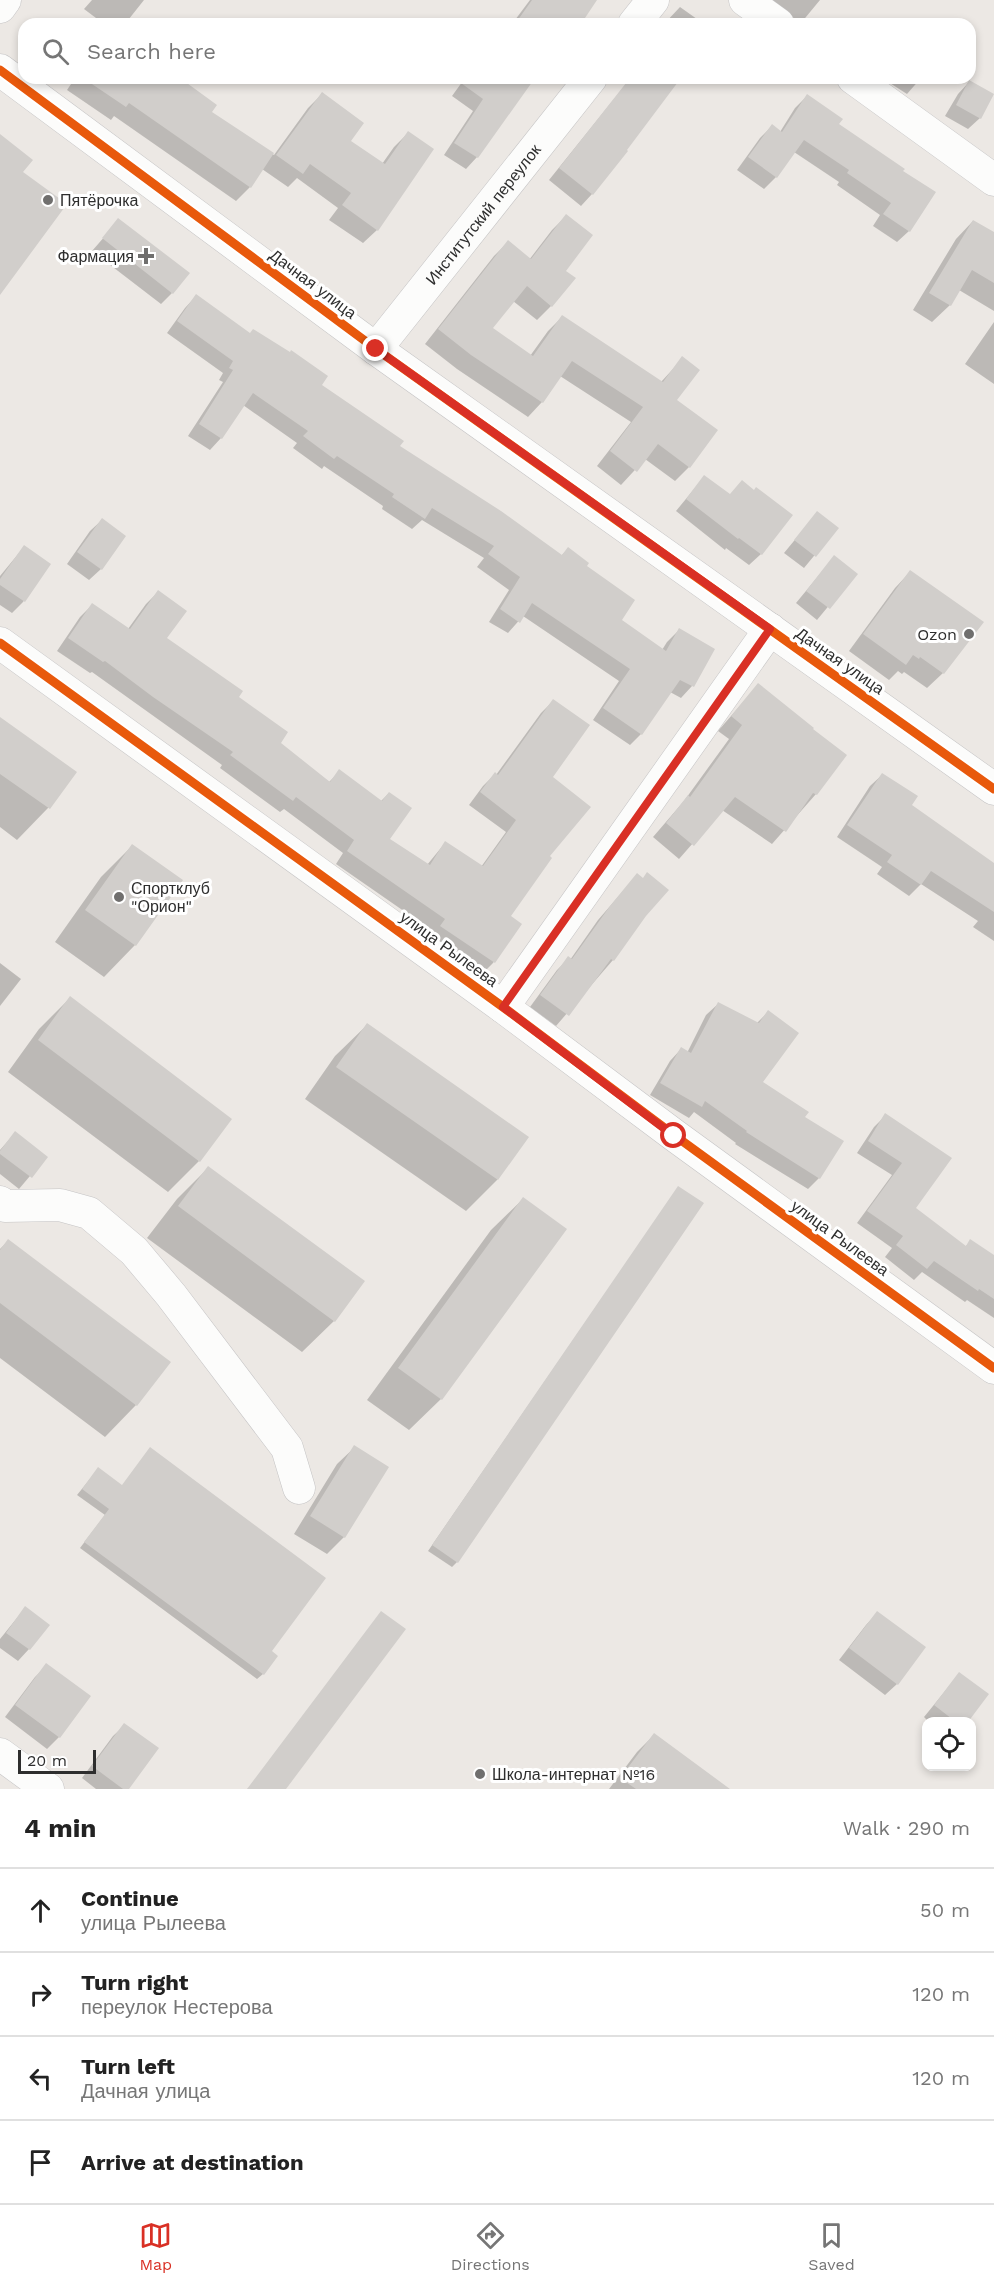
<!DOCTYPE html>
<html lang="en">
<head>
<meta charset="utf-8">
<style>
  :root { --surface:#fff; --page:#f2f2f2; --text:#222; --muted:#767676; --line:#e0e0e0; --accent:#d93025 }
  body { margin:0; font-family:"Work Sans",sans-serif; background:var(--page); color:var(--text) }
  .controls { position:absolute; right:18px; bottom:18px; display:grid; overflow:hidden; border-radius:12px; box-shadow:0 3px 9px #0003 }
  .controls button { width:54px; height:54px; display:grid; place-items:center; padding:0; border:0; border-bottom:2px solid var(--line); background:var(--surface); color:var(--text); font:30px sans-serif }
  .scale { position:absolute; left:18px; bottom:15px; width:78px; box-sizing:border-box; padding-left:6px; border:3px solid #2e2e2e; border-top:0; font-size:16px; line-height:21px; white-space:nowrap; color:#2e2e2e; -webkit-text-stroke:4px #fff; paint-order:stroke }
  .stop { position:absolute; width:18px; height:18px; margin:-14px; border:4px solid #d93025; border-radius:50%; background:#fff }
  .stop.end { background:#d93025; border-color:#fff; box-shadow:0 2px 6px #0008 }
  .list { margin:0; padding:0; list-style:none }
  h2 { display:flex; justify-content:space-between; align-items:center; height:78px; margin:0; padding:0 24px; font-size:26px }
  h2 small { font-size:20px; font-weight:400; color:var(--muted) }
  .list li { display:grid; grid-template-columns:39px 1fr auto; gap:18px; align-items:center; box-sizing:border-box; height:84px; padding:0 24px; border-top:2px solid var(--line) }
  .list b { display:block; font-size:22px; white-space:nowrap }
  .list p { margin:0; font-size:20px; white-space:nowrap; color:var(--muted) }
  .list em { font-size:20px; font-style:normal; color:var(--muted) }
  .icon { flex:none; width:33px; height:33px; fill:none; stroke:currentColor; stroke-width:2; stroke-linecap:round; stroke-linejoin:round }
  .map { position:relative; flex:none; width:994px; height:1789px; overflow:hidden }
  .search { position:absolute; background:var(--surface); box-shadow:0 3px 9px #0003; left:18px; right:18px; top:18px; height:66px; display:flex; align-items:center; gap:15px; box-sizing:border-box; padding:0 21px; border-radius:18px; color:var(--muted); font-size:22px }
  .sheet { height:414px; background:var(--surface) }
  nav { display:flex; justify-content:space-around; align-items:center; box-sizing:border-box; height:84px; border-top:2px solid var(--line); background:var(--surface); font-size:16px; color:var(--muted) }
  nav a { display:grid; justify-items:center; gap:3px }
  nav .on { color:var(--accent) }
  .map>svg:first-child { display:block }
  .shadow { fill:#0003 }
  .building { fill:#d1cecb }
  .lines { fill:none; stroke-linecap:round; stroke-linejoin:round }
  .minor-casing { stroke:#c5c4c5; stroke-width:33 }
  .minor { stroke:#fcfcfb; stroke-width:32 }
  .cycleway-casing { stroke:#fff; stroke-width:13 }
  .cycleway { stroke:#e8590c; stroke-width:9 }
  .route { stroke:#d93025; stroke-width:8 }
  .poi-dot { fill:#706f6e; stroke:#fff; stroke-width:2 }
  .labels { text-anchor:middle; dominant-baseline:central; stroke-width:6; stroke-linejoin:round; paint-order:stroke }
  .poi-label { font-size:16px; fill:#2e2e2e; stroke:#fff; text-anchor:start }
  .street-label { font-size:16px; fill:#2e2e2e; stroke:#fff }
</style>
</head>
<body>
<div class="map">
<svg width="994" height="1789" viewBox="0 0 994 1789">
  <rect width="100%" height="100%" fill="#ece8e4"/>
  <path class="shadow" d="M 92,0 L 144,0 L 125,24 L 104,24 L 84,9 Z
    M 530,0 L 595,0 L 579,24 L 512,24 Z
    M 767,0 L 820,0 L 801,23 Z
    M 680,7 L 704,24 L 664,24 Z
    M 75,78 L 177,78 L 210,112 L 274,155 L 308,108 L 322,94 L 349,141 L 382,164 L 394,147 L 408,133 L 377,230 L 363,243 L 329,220 L 338,208 L 297,178 L 288,187 L 262,169 L 250,187 L 236,201 L 114,116 L 111,120 L 67,90 Z
    M 465,78 L 533,78 L 477,157 L 466,169 L 444,155 L 473,111 L 452,96 Z
    M 631,78 L 675,78 L 592,194 L 581,206 L 549,180 Z
    M 882,78 L 921,78 L 907,94 Z
    M 969,82 L 980,118 L 968,129 L 945,116 L 958,94 Z
    M 807,96 L 837,124 L 902,170 L 909,231 L 897,242 L 873,226 L 880,215 L 837,185 L 839,182 L 794,152 L 776,177 L 764,189 L 737,170 L 760,138 L 772,126 L 780,132 L 795,108 Z
    M 566,216 L 564,271 L 551,306 L 537,320 L 513,301 L 491,329 L 530,356 L 548,331 L 562,317 L 661,382 L 683,358 L 675,400 L 689,467 L 675,481 L 645,459 L 621,485 L 597,466 L 631,422 L 560,376 L 542,402 L 528,417 L 457,369 L 425,344 L 494,256 L 508,242 L 529,260 L 552,230 Z
    M 119,220 L 172,293 L 161,304 L 92,251 Z
    M 973,221 L 994,234 L 994,311 L 959,290 L 950,305 L 932,322 L 913,310 L 956,239 Z
    M 196,296 L 319,385 L 398,446 L 561,556 L 568,549 L 585,566 L 619,620 L 662,650 L 667,642 L 679,630 L 692,686 L 681,698 L 670,692 L 641,734 L 630,745 L 593,720 L 619,681 L 523,616 L 508,633 L 489,622 L 509,590 L 477,567 L 484,558 L 422,520 L 412,529 L 382,509 L 383,506 L 324,466 L 322,469 L 293,448 L 297,443 L 243,405 L 221,438 L 210,450 L 188,436 L 223,382 L 219,380 L 223,373 L 167,333 L 185,308 Z
    M 994,322 L 994,384 L 965,364 Z
    M 704,477 L 761,554 L 749,565 L 726,548 L 725,550 L 676,511 Z
    M 817,513 L 837,528 L 804,568 L 784,553 Z
    M 102,520 L 101,569 L 89,580 L 67,564 L 90,531 Z
    M 24,547 L 49,564 L 23,602 L 12,613 L 0,605 L 0,576 Z
    M 834,557 L 855,574 L 817,620 L 796,603 Z
    M 910,572 L 943,673 L 927,688 L 904,672 L 902,674 L 898,671 L 889,680 L 849,651 L 895,588 Z
    M 158,592 L 165,638 L 237,698 L 279,743 L 329,782 L 340,771 L 380,802 L 389,793 L 388,839 L 427,865 L 445,843 L 481,867 L 506,832 L 469,805 L 483,786 L 495,774 L 496,775 L 541,713 L 553,701 L 548,856 L 509,916 L 520,924 L 493,963 L 481,975 L 429,938 L 434,932 L 336,864 L 343,853 L 284,809 L 280,812 L 220,768 L 222,765 L 92,672 L 90,673 L 57,651 L 80,617 L 92,605 L 128,629 L 146,604 Z
    M 758,685 L 811,729 L 845,755 L 816,794 L 772,844 L 722,810 L 679,859 L 653,837 L 684,801 L 729,739 L 718,731 Z
    M 0,719 L 74,773 L 48,808 L 17,840 L 0,827 Z
    M 882,775 L 910,806 L 994,865 L 994,941 L 973,927 L 978,921 L 921,884 L 909,896 L 877,874 L 882,867 L 837,837 L 870,786 Z
    M 132,846 L 135,945 L 104,977 L 55,942 L 101,877 Z
    M 637,875 L 645,915 L 613,960 L 556,1026 L 530,1007 L 557,970 L 569,958 L 570,960 L 598,920 Z
    M 0,963 L 21,979 L 0,1006 Z
    M 70,998 L 199,1161 L 168,1192 L 8,1072 L 39,1029 Z
    M 718,1004 L 756,1024 L 768,1012 L 761,1083 L 803,1118 L 819,1178 L 808,1189 L 735,1144 L 736,1143 L 694,1112 L 689,1118 L 650,1095 L 670,1061 L 681,1049 L 687,1053 L 706,1015 Z
    M 367,1025 L 527,1137 L 497,1180 L 466,1211 L 305,1099 L 335,1056 Z
    M 886,1115 L 949,1159 L 914,1208 L 965,1247 L 971,1241 L 994,1257 L 994,1318 L 967,1300 L 965,1302 L 922,1272 L 914,1280 L 885,1257 L 892,1248 L 857,1223 L 892,1175 L 857,1153 L 874,1127 Z
    M 15,1133 L 46,1157 L 19,1189 L 0,1174 L 0,1150 Z
    M 208,1168 L 334,1321 L 302,1352 L 147,1238 L 177,1199 Z
    M 678,1188 L 457,1562 L 452,1567 L 428,1551 Z
    M 523,1199 L 441,1399 L 409,1430 L 367,1400 L 491,1230 Z
    M 8,1241 L 136,1405 L 105,1437 L 0,1358 L 0,1249 Z
    M 355,1447 L 344,1537 L 327,1554 L 294,1534 L 337,1464 Z
    M 98,1469 L 270,1652 L 263,1674 L 257,1679 L 80,1548 L 105,1515 L 77,1495 Z
    M 25,1608 L 29,1649 L 18,1661 L 0,1648 L 0,1639 Z
    M 877,1613 L 897,1684 L 885,1695 L 839,1660 L 866,1625 Z
    M 47,1665 L 89,1697 L 59,1737 L 47,1749 L 5,1717 L 35,1677 Z
    M 959,1674 L 967,1722 L 929,1722 L 924,1717 Z
    M 125,1725 L 127,1789 L 96,1789 L 82,1778 L 113,1736 Z
    M 654,1735 L 728,1789 L 609,1789 L 637,1752 Z"/>
  <path class="building" d="M 532,0 L 597,0 L 581,24 L 515,24 Z
    M 83,78 L 180,78 L 217,105 L 212,112 L 274,153 L 251,188 L 129,103 L 126,107 Z
    M 454,78 L 535,78 L 478,158 L 454,143 L 483,99 Z
    M 630,78 L 681,78 L 627,150 L 628,151 L 593,195 L 559,168 Z
    M 969,80 L 994,94 L 981,119 L 956,105 Z
    M 322,92 L 364,123 L 351,141 L 385,164 L 408,131 L 434,149 L 378,231 L 342,205 L 351,193 L 310,164 L 303,174 L 276,155 Z
    M 807,94 L 843,119 L 839,124 L 905,169 L 903,171 L 936,192 L 910,232 L 883,214 L 891,203 L 847,173 L 849,170 L 804,140 L 777,178 L 748,157 L 772,124 L 782,132 Z
    M 0,134 L 33,160 L 23,172 L 67,204 L 0,295 Z
    M 566,214 L 593,235 L 566,271 L 576,278 L 552,307 L 527,286 L 493,328 L 533,356 L 562,315 L 663,382 L 682,356 L 700,370 L 677,400 L 718,430 L 690,468 L 658,444 L 637,472 L 610,451 L 643,407 L 572,361 L 543,403 L 471,355 L 438,329 L 508,240 L 531,259 Z
    M 118,218 L 190,273 L 173,294 L 102,238 Z
    M 973,220 L 994,232 L 994,283 L 972,270 L 951,306 L 929,293 Z
    M 196,294 L 250,333 L 253,329 L 290,352 L 291,350 L 328,376 L 322,385 L 404,441 L 400,446 L 501,511 L 562,555 L 568,547 L 589,563 L 587,566 L 635,600 L 622,620 L 666,651 L 679,628 L 715,649 L 694,687 L 680,680 L 642,735 L 603,708 L 630,669 L 532,603 L 520,623 L 500,609 L 520,577 L 488,554 L 494,546 L 432,508 L 425,519 L 392,497 L 394,494 L 337,456 L 334,459 L 303,436 L 308,431 L 253,393 L 222,439 L 199,424 L 233,370 L 229,368 L 233,361 L 177,321 Z
    M 704,475 L 730,494 L 742,480 L 754,490 L 756,487 L 793,515 L 762,555 L 739,538 L 738,539 L 686,499 Z
    M 817,511 L 839,528 L 816,557 L 794,540 Z
    M 102,518 L 126,536 L 102,570 L 77,552 Z
    M 24,545 L 51,564 L 25,602 L 0,585 L 0,579 Z
    M 834,555 L 858,574 L 830,609 L 806,591 Z
    M 910,570 L 984,622 L 944,674 L 920,657 L 919,659 L 913,655 L 906,665 L 863,634 Z
    M 158,590 L 187,611 L 167,638 L 243,691 L 239,697 L 288,732 L 281,743 L 330,782 L 339,769 L 382,801 L 389,792 L 412,808 L 390,839 L 430,865 L 445,841 L 483,866 L 516,820 L 480,792 L 495,772 L 498,775 L 553,699 L 590,725 L 553,777 L 591,807 L 550,856 L 552,858 L 511,916 L 522,924 L 495,963 L 440,926 L 445,919 L 347,851 L 354,840 L 296,797 L 293,801 L 230,755 L 233,752 L 153,697 L 105,661 L 103,662 L 68,638 L 92,603 L 130,629 Z
    M 758,683 L 814,728 L 813,729 L 847,755 L 817,795 L 813,793 L 786,832 L 735,797 L 694,846 L 666,823 L 688,795 L 690,797 L 742,725 L 731,716 Z
    M 0,717 L 77,772 L 50,809 L 0,774 Z
    M 882,773 L 918,796 L 912,805 L 994,863 L 994,912 L 931,871 L 921,885 L 887,862 L 892,855 L 847,825 Z
    M 132,844 L 183,880 L 136,946 L 85,910 Z
    M 647,872 L 669,890 L 646,916 L 614,961 L 611,959 L 569,1016 L 540,995 L 568,956 L 572,959 L 610,906 L 637,873 L 643,878 Z
    M 70,996 L 232,1119 L 200,1162 L 38,1040 Z
    M 718,1002 L 759,1023 L 768,1010 L 799,1033 L 763,1082 L 809,1112 L 805,1117 L 844,1141 L 820,1179 L 746,1132 L 747,1131 L 705,1101 L 702,1107 L 660,1083 L 681,1047 L 691,1053 Z
    M 367,1023 L 529,1137 L 498,1180 L 336,1067 Z
    M 885,1113 L 952,1158 L 916,1208 L 966,1246 L 970,1239 L 994,1255 L 994,1299 L 979,1289 L 978,1291 L 934,1261 L 927,1269 L 896,1245 L 903,1236 L 867,1211 L 902,1163 L 868,1141 Z
    M 15,1131 L 48,1157 L 32,1178 L 0,1154 L 0,1151 Z
    M 208,1166 L 365,1281 L 335,1322 L 178,1206 Z
    M 678,1186 L 704,1203 L 458,1563 L 432,1545 Z
    M 523,1197 L 567,1229 L 442,1400 L 398,1368 Z
    M 8,1239 L 171,1362 L 137,1406 L 0,1303 L 0,1250 Z
    M 354,1445 L 389,1467 L 345,1538 L 310,1516 Z
    M 150,1447 L 326,1578 L 272,1651 L 278,1656 L 264,1675 L 84,1542 L 109,1509 L 82,1489 L 98,1467 L 122,1485 Z
    M 25,1606 L 50,1625 L 30,1650 L 6,1633 Z
    M 381,1611 L 406,1629 L 286,1789 L 247,1789 Z
    M 877,1611 L 926,1647 L 898,1685 L 849,1648 Z
    M 46,1663 L 91,1696 L 60,1738 L 15,1705 Z
    M 959,1672 L 989,1694 L 968,1722 L 956,1722 L 934,1705 Z
    M 124,1723 L 159,1748 L 129,1789 L 123,1789 L 92,1766 Z
    M 654,1733 L 730,1789 L 636,1789 L 620,1778 Z"/>
  <g class="lines">
    <g class="minor-casing">
      <g id="minor">
        <path d="M 745,0 L 778,24"/>
        <path d="M 0,7 L 5,0"/>
        <path d="M 634,24 L 653,0"/>
        <path d="M 0,70 L 376,349 L 994,789"/>
        <path d="M 853,78 L 994,180"/>
        <path id="s1" d="M 376,349 L 591,78"/>
        <path d="M 0,643 L 503,1007 L 674,1135 L 994,1368"/>
        <path d="M 503,1007 L 770,629"/>
        <path d="M 0,1202 L 5,1206 L 60,1205 L 89,1213 L 134,1251 L 171,1295 L 287,1448 L 299,1488"/>
        <path d="M 0,1754 L 48,1789"/>
      </g>
    </g>
    <use href="#minor" class="minor"/>
    <g class="cycleway-casing">
      <path id="cycleway" d="M 0,70 L 376,349 L 994,789
        M 0,643 L 503,1007 L 674,1135 L 994,1368"/>
    </g>
    <use href="#cycleway" class="cycleway"/>
  </g>
  <g class="lines">
    <path class="route" d="M 376,349 L 770,629 L 503,1007 L 674,1136"/>
  </g>
  <g class="poi-dot">
    <circle cx="48" cy="200" r="6"/>
    <path d="M143 247h6v6h6v6h-6v6h-6v-6h-6v-6h6z"/>
    <circle cx="969" cy="634" r="6"/>
    <circle cx="119" cy="897" r="6"/>
    <circle cx="480" cy="1774" r="6"/>
  </g>
  <g class="labels">
    <g class="poi-label">
      <text x="60" y="200">Пятёрочка</text>
      <text x="134" y="256" text-anchor="end">Фармация</text>
      <text x="957" y="634" text-anchor="end">Ozon</text>
      <text x="131" y="888">Спортклуб<tspan x="131" dy="18">"Орион"</tspan></text>
      <text x="492" y="1774">Школа-интернат №16</text>
    </g>
    <g class="street-label">
      <text stroke="none"><textPath href="#s1" startOffset="172">Институтский переулок</textPath></text>
      <text transform="translate(313 284) rotate(37)">Дачная улица</text>
      <text transform="translate(840 661) rotate(35)">Дачная улица</text>
      <text transform="translate(449 949) rotate(36)">улица Рылеева</text>
      <text transform="translate(840 1238) rotate(36)">улица Рылеева</text>
    </g>
  </g>
</svg>
<div class="controls">
<button><svg class="icon" aria-label="locate" viewBox="0 0 24 24"><circle cx="12" cy="12" r="6"/><path d="M12 2v4M12 18v4M2 12h4M18 12h4"/></svg></button>
</div>
<div class="scale">20 m</div>
<div class="stop" style="left:674px;top:1136px"></div>
<div class="stop end" style="left:376px;top:349px"></div>
<div class="search"><svg class="icon" aria-label="search" viewBox="0 0 24 24"><circle cx="10" cy="10" r="6"/><path d="M15 15l6 6"/></svg>Search here</div>
</div>
<section class="sheet">
<h2>4 min<small>Walk · 290 m</small></h2>
<ul class="list">
<li><svg class="icon" aria-label="ahead" viewBox="0 0 24 24"><path d="M12 20V5M6 11l6-6 6 6"/></svg><div><b>Continue</b><p>улица Рылеева</p></div><em>50 m</em></li>
<li><svg class="icon" aria-label="right" viewBox="0 0 24 24"><path d="M7 20v-9h11M14 6l5 5-5 5"/></svg><div><b>Turn right</b><p>переулок Нестерова</p></div><em>120 m</em></li>
<li><svg class="icon" aria-label="left" viewBox="0 0 24 24"><path d="M17 20v-9H6M10 6l-5 5 5 5"/></svg><div><b>Turn left</b><p>Дачная улица</p></div><em>120 m</em></li>
<li><svg class="icon" aria-label="arrive" viewBox="0 0 24 24"><path d="M6 21V4h12l-3 4 3 4H6"/></svg><div><b>Arrive at destination</b></div></li>
</ul>
</section>
<nav>
<a class="on"><svg class="icon" aria-label="map" viewBox="0 0 24 24"><path d="M3 6l6-2 6 2 6-2v14l-6 2-6-2-6 2zM9 4v14M15 6v14"/></svg>Map</a>
<a><svg class="icon" aria-label="directions" viewBox="0 0 24 24"><path d="M12 3l9 9-9 9-9-9zM9 14v-3h6M13 9l2 2-2 2"/></svg>Directions</a>
<a><svg class="icon" aria-label="saved" viewBox="0 0 24 24"><path d="M7 4h10v16l-5-4-5 4z"/></svg>Saved</a>
</nav>
</body>
</html>
